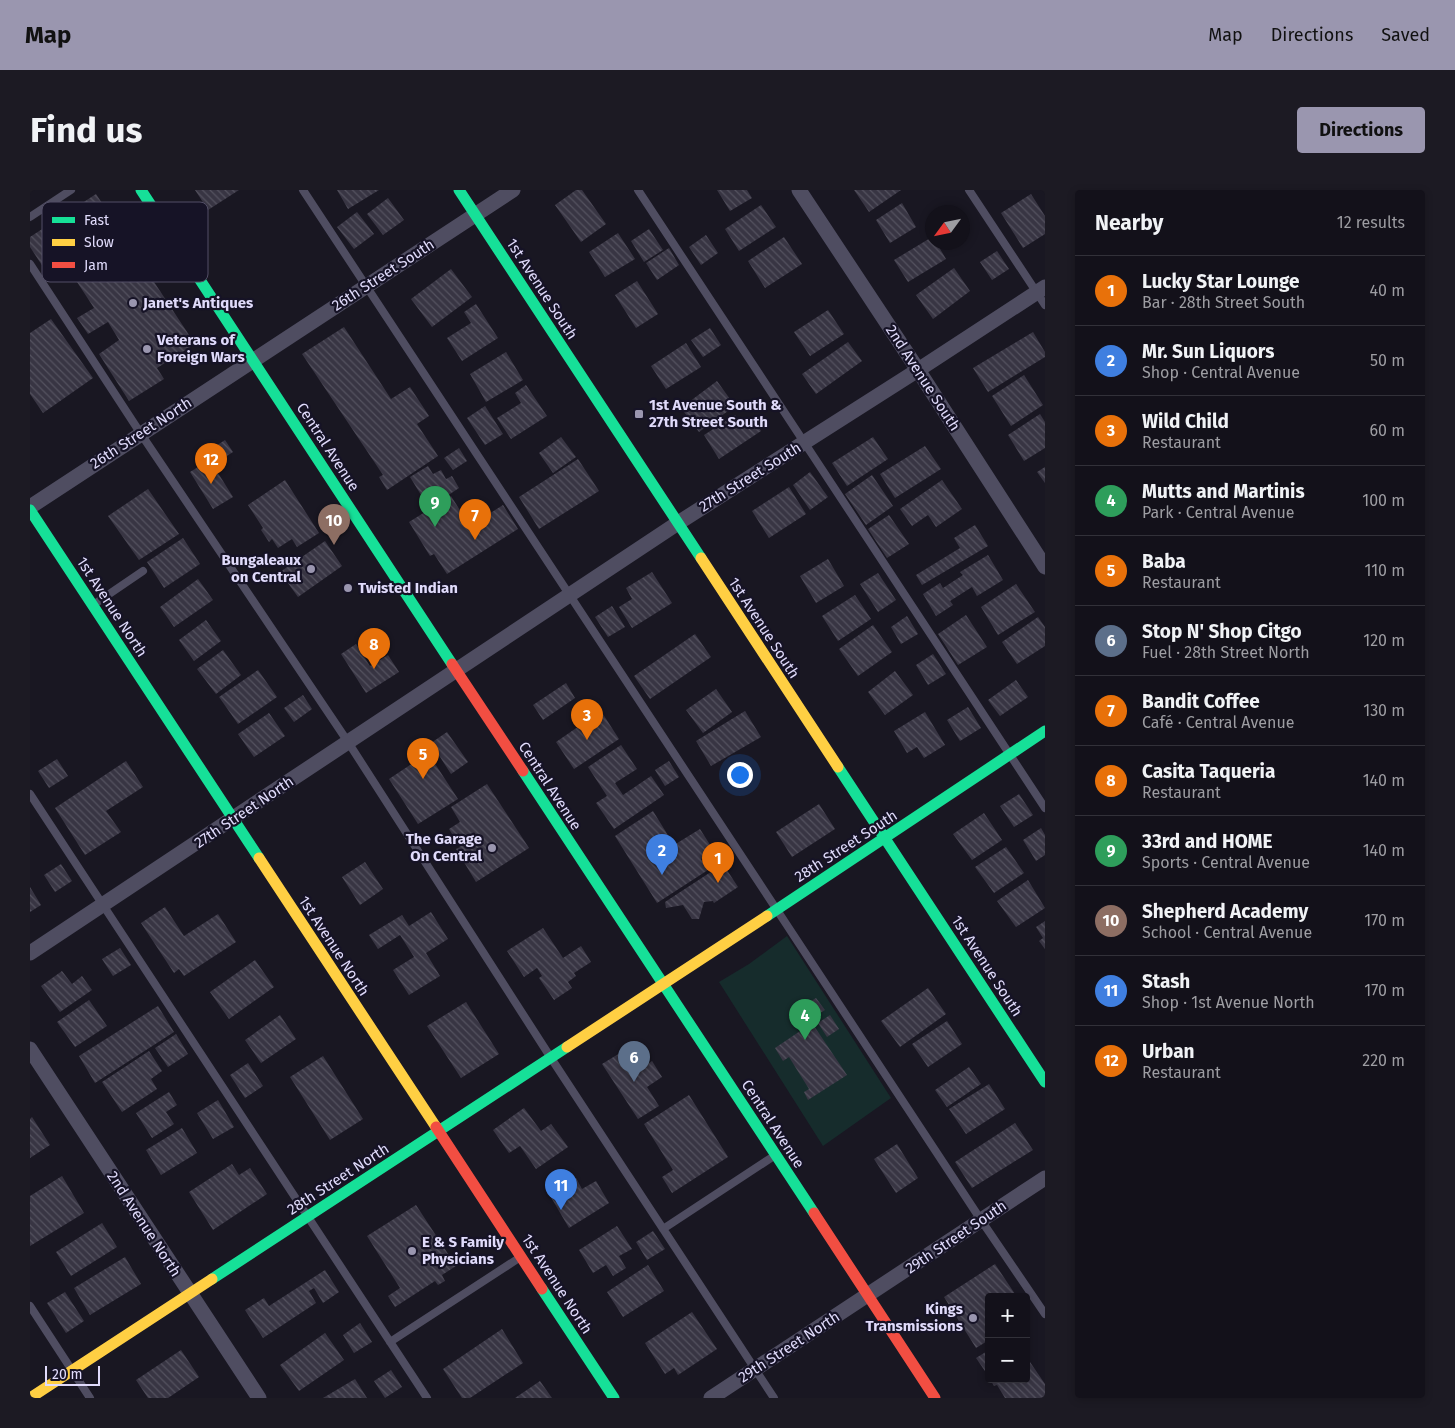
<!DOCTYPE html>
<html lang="en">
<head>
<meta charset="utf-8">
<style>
  :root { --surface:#13111a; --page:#1c1a23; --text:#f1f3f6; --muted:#9d9da2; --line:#323139; --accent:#9a96af }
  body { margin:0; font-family:"Fira Sans",sans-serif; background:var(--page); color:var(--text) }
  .controls { position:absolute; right:15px; bottom:15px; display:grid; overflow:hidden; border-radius:5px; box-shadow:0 2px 8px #0003 }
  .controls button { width:45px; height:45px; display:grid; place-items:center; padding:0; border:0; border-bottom:1px solid var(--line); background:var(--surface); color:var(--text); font:25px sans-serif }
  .compass { position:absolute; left:895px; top:15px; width:45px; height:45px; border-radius:50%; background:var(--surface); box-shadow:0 2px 8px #0003; rotate:237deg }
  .scale { position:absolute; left:15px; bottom:12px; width:55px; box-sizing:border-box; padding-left:5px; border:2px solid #e0dbfb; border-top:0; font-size:14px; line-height:18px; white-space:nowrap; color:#e0dbfb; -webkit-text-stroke:4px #161326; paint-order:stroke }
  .you { position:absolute; left:709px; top:584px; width:18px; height:18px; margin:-12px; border:4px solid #fff; border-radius:50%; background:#1a73e8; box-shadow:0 0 0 8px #1a73e833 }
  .badge { display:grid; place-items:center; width:32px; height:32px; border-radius:50%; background:var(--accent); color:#fff; font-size:16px; font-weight:700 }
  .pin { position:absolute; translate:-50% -41px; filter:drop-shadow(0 1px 2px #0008) }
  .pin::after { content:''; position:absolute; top:26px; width:18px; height:15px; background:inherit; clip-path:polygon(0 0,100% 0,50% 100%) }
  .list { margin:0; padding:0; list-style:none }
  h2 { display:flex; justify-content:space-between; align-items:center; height:65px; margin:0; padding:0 20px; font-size:21px }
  h2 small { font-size:16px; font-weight:400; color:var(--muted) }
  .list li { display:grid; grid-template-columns:32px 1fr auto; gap:15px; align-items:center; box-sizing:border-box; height:70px; padding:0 20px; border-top:1px solid var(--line) }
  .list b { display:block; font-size:19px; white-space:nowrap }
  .list p { margin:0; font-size:16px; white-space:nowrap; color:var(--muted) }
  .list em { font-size:16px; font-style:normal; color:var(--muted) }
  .map { position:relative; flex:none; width:1015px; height:1208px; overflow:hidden; border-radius:5px }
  header { display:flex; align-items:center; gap:30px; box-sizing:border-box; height:70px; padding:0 25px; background:var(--accent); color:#111 }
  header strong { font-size:24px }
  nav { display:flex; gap:28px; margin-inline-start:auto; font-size:18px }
  .intro { display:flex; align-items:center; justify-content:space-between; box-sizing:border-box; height:120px; padding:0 30px }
  h1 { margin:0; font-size:35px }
  .button { padding:12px 22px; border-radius:5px; background:var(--accent); color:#111; font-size:18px; font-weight:700 }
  main { display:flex; gap:30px; padding:0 30px }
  aside { flex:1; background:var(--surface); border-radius:5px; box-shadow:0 2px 8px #0003 }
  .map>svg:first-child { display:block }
  .park { fill:#162c2c }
  .building { fill:url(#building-back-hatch) }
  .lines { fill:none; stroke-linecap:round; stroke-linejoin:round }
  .lane { stroke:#4f4d61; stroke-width:8 }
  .street { stroke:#4f4d61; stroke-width:15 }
  .fast { stroke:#16e098; stroke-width:11 }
  .slow { stroke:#ffcf43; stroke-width:11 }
  .jam { stroke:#f24e42; stroke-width:11 }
  .poi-dot { fill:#9a96af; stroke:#161326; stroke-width:2 }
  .labels { text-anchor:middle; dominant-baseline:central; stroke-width:4.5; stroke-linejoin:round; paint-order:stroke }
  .street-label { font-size:15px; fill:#e0dbfb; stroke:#161326 }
  .poi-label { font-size:15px; font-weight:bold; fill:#e0dbfb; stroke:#161326; text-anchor:start }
  .key { fill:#161326; stroke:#534f66; stroke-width:1 }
  .key-label { font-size:14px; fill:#e0dbfb }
</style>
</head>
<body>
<header>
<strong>Map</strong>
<nav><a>Map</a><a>Directions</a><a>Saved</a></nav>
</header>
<div class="intro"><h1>Find us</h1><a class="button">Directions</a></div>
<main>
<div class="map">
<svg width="1015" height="1208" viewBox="0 0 1015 1208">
  <defs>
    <pattern id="building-back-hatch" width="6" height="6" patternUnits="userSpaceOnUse" patternTransform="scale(1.25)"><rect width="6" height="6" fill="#383543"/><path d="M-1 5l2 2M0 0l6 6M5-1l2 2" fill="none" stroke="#54525f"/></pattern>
  </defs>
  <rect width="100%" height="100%" fill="#191722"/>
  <path class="park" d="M 757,746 L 861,908 L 793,956 L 689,792 L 719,774 Z"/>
  <path class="building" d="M 165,0 L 209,0 L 178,20 Z
    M 307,0 L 349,0 L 318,19 Z
    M 546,0 L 552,0 L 576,34 L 551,52 L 525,15 Z
    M 687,0 L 717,0 L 722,8 L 700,21 Z
    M 824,0 L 871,0 L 839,22 Z
    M 66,4 L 165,154 L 127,178 L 134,189 L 99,211 L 69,164 L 89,150 L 78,132 L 58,144 L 47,128 L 64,118 L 34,72 L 17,83 L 0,57 L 0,47 Z
    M 1001,4 L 1015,26 L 1015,44 L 993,58 L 971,23 Z
    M 358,8 L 374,30 L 353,45 L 337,24 Z
    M 872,13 L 886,37 L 860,53 L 846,30 Z
    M 731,15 L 746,37 L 709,61 L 695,39 Z
    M 327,22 L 344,44 L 324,59 L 307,37 Z
    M 619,39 L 633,60 L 614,72 L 601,51 Z
    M 588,43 L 605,69 L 575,87 L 559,62 Z
    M 676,45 L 688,63 L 671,75 L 659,57 Z
    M 754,47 L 772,74 L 735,98 L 718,71 Z
    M 902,47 L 902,52 L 906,52 L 916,69 L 878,92 L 864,70 Z
    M 639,58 L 649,75 L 627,90 L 616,73 Z
    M 967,61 L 979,79 L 962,90 L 950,72 Z
    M 924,78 L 940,101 L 903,129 L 886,105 Z
    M 421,79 L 442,107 L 402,137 L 381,109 Z
    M 607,91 L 628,124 L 606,138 L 585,105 Z
    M 446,114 L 468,148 L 432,171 L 417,148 L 441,133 L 434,122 Z
    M 798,120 L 814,144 L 780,166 L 764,142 Z
    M 21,129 L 63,188 L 13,223 L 0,204 L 0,143 Z
    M 314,137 L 361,209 L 380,197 L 399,226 L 387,234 L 408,266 L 357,300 L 349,287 L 353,285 L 272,164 Z
    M 680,138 L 691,155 L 673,167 L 661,150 Z
    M 1003,142 L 1015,162 L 1015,167 L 958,202 L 943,178 Z
    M 818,152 L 832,171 L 786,204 L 772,184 Z
    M 656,153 L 671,177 L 636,199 L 621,176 Z
    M 476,162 L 493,190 L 456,212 L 440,184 Z
    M 994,185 L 1013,215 L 981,236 L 962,206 Z
    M 687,191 L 705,216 L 669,242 L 651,218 Z
    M 496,195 L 517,226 L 481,249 L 467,228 L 491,213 L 485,203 Z
    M 455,216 L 473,244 L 455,255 L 437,228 Z
    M 1010,224 L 1015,232 L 1015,258 L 994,271 L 978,245 Z
    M 705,225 L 713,236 L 723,229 L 731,241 L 689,269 L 674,245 Z
    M 531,247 L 546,267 L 523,283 L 509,263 Z
    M 843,247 L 858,269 L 817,296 L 802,273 Z
    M 195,250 L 203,262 L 183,275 L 203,307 L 183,319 L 160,282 L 173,274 L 169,267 Z
    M 895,256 L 911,279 L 865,308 L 850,284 Z
    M 429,258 L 437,271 L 423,280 L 414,268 Z
    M 548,269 L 569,301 L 509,339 L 489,307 Z
    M 398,276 L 403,284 L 411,280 L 416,289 L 422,286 L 429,298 L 399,318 L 380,287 Z
    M 1015,277 L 1015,293 L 1007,282 Z
    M 780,282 L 798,307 L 780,320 L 763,295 Z
    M 842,285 L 863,316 L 836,335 L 815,304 Z
    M 255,290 L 289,343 L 267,357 L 262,349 L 248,358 L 242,349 L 239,352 L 231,340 L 233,338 L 218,315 Z
    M 912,290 L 932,319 L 906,337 L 898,325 L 882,336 L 870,319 Z
    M 759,297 L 776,324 L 739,348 L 722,321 Z
    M 118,299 L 149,344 L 109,370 L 78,326 Z
    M 421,306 L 440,336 L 473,315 L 488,339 L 417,384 L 404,364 L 400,366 L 379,332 Z
    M 859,325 L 879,354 L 857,368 L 838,339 Z
    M 945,335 L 958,356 L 892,395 L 886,385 L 930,358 L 924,348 Z
    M 153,348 L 170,374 L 134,398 L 117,372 Z
    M 295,351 L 312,376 L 268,407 L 250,382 Z
    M 958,365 L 973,390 L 947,406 L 942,397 L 920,411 L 923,415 L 906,426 L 893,404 L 910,393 L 913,398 L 933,385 L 930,382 Z
    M 798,369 L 814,396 L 786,413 L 770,386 Z
    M 622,382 L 642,413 L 602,438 L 589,417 L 602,409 L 596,398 Z
    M 848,383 L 866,410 L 848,422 L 830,394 Z
    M 168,389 L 183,410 L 144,437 L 130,417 Z
    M 986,394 L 1005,422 L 968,445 L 951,417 Z
    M 825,405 L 841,429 L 808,451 L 792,426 Z
    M 582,416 L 595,437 L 578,447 L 565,427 Z
    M 936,425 L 957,457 L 928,475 L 908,444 Z
    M 877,426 L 888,444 L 871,454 L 861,437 Z
    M 1008,427 L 1015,437 L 1015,456 L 987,474 L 972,452 Z
    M 176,430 L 191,451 L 164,471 L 149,450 Z
    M 843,435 L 862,462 L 828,486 L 809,459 Z
    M 665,444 L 681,467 L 620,509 L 604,486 Z
    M 326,454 L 340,476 L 358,465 L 369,482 L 336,503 L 311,464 Z
    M 193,460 L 211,485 L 186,504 L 167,479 Z
    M 903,464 L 916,484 L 898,495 L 886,475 Z
    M 228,480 L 247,507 L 208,534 L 189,507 Z
    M 865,481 L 883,505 L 855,525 L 838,502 Z
    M 986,490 L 998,507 L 970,526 L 958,510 Z
    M 536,493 L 545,508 L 513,530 L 503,515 Z
    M 686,499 L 702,522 L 673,543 L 656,520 Z
    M 273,505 L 282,519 L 264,532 L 254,518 Z
    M 938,517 L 951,538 L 930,551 L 917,530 Z
    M 571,521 L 589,549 L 544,579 L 526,552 Z
    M 715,521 L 731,547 L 681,576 L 666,551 Z
    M 895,522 L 915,555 L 894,568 L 887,557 L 877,563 L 864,541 Z
    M 239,523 L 255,546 L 224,567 L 208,544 Z
    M 417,542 L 438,572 L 421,584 L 401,553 Z
    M 591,555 L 607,579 L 585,593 L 593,605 L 621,586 L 634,605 L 584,639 L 566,613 L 577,606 L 558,577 Z
    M 398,563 L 428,609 L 388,634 L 359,589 Z
    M 27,569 L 38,586 L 19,598 L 8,581 Z
    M 96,571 L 113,597 L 76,621 L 91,642 L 55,665 L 25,618 Z
    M 639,571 L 649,587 L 635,596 L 625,580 Z
    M 457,594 L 499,658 L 446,692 L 426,659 L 430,657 L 419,639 L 430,632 L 421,617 Z
    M 989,604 L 1003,625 L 984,637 L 970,616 Z
    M 789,614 L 805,639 L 762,667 L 746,642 Z
    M 623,621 L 644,655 L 670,639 L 684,661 L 671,669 L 678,680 L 627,713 L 585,646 Z
    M 954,623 L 972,650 L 942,670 L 923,644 Z
    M 1011,638 L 1015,645 L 1015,665 L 1006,671 L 993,650 Z
    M 976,657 L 994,683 L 964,703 L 945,677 Z
    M 335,672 L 353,699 L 330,715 L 312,687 Z
    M 31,674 L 42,691 L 25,702 L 14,685 Z
    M 693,674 L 708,697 L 684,713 L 683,711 L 674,712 L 669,729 L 662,729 L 653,715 L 636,718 L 635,712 Z
    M 998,690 L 1015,718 L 986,737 L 967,711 Z
    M 0,697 L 11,715 L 0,722 Z
    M 135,717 L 154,746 L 188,724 L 206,752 L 154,786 L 149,779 L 144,783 L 111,733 Z
    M 401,722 L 418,749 L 396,763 L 410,786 L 379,805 L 363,780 L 384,767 L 370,745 L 348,759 L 339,745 L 372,725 L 379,736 Z
    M 1015,731 L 1015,759 L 1009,751 L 1013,748 L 1006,737 Z
    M 513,738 L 533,768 L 551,756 L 561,772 L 544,783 L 546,786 L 538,792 L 542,798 L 524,810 L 509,788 L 512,786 L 507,778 L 494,787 L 477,761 Z
    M 90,758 L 101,775 L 83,786 L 72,769 Z
    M 225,770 L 244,797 L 199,829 L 180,802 Z
    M 32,781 L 42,794 L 52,786 L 62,800 L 30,822 L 11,796 Z
    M 898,798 L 916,824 L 870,857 L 851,831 Z
    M 786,808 L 795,820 L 778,830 L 770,818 Z
    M 59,810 L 77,836 L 45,857 L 27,832 Z
    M 436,812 L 469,864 L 431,888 L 397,836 Z
    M 128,816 L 144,842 L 65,893 L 49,866 Z
    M 250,825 L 266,849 L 231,873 L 215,850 Z
    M 800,825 L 809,839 L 797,847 L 788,833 Z
    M 917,831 L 932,854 L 898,877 L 882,854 Z
    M 782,833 L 817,885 L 778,910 L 774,902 L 779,899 L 759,867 L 753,871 L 745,858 Z
    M 146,844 L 158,864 L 138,877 L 125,858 Z
    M 119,861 L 132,881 L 121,889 L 127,899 L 92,922 L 72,892 Z
    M 590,863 L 599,878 L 605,882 L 622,871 L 632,887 L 617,897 L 629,916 L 608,929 L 572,874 Z
    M 293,866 L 333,929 L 300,950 L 260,887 Z
    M 218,873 L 233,896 L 215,908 L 200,885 Z
    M 939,877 L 951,894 L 917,917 L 905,900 Z
    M 959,894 L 975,919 L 936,944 L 919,919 Z
    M 139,902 L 147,915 L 136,922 L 144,934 L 122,948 L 106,923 Z
    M 659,905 L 698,967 L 642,1003 L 632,987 L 643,980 L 614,934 Z
    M 188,910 L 204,937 L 183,949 L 167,923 Z
    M 494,918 L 511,941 L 521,934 L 538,957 L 506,979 L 490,956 L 479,963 L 463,940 Z
    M 2,927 L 20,955 L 0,968 L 0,929 Z
    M 985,933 L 1003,960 L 942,998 L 925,972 Z
    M 152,938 L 167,963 L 131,985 L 116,960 Z
    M 867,954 L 888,988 L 866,1003 L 844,969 Z
    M 202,974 L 209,985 L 220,978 L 237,1004 L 183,1040 L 159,1002 Z
    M 32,986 L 54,1023 L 0,1056 L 0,1006 Z
    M 546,988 L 552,999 L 566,991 L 579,1013 L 539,1038 L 519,1004 Z
    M 386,1015 L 426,1076 L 412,1085 L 415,1091 L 408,1095 L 405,1091 L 365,1117 L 358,1106 L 370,1098 L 337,1046 Z
    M 72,1033 L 87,1057 L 41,1086 L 26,1062 Z
    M 587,1036 L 602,1059 L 589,1066 L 596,1078 L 583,1086 L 576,1075 L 563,1083 L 549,1060 Z
    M 623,1041 L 635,1059 L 617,1070 L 606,1052 Z
    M 95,1067 L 111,1094 L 60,1125 L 44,1098 Z
    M 965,1074 L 987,1107 L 959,1107 L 959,1150 L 946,1158 L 914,1107 Z
    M 618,1075 L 634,1101 L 593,1127 L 577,1102 Z
    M 295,1080 L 309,1102 L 293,1113 L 284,1098 L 279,1101 L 286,1113 L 233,1148 L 215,1120 L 234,1108 L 239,1116 Z
    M 35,1102 L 54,1131 L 36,1143 L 17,1113 Z
    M 662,1122 L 687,1159 L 648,1185 L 644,1178 L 635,1184 L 615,1153 Z
    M 330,1133 L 342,1152 L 324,1163 L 313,1145 Z
    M 472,1139 L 493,1173 L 440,1208 L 432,1208 L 413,1179 Z
    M 295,1143 L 314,1170 L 269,1201 L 250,1175 Z
    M 151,1160 L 169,1187 L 138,1208 L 118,1208 L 106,1190 Z
    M 959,1160 L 959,1187 L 946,1168 Z
    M 1000,1172 L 1015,1194 L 1015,1208 L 975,1208 L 967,1195 L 964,1196 L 960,1189 L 996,1189 L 996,1175 Z
    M 361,1180 L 372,1197 L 355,1208 L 344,1191 Z
    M 325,1189 L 337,1208 L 293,1208 Z
    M 510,1191 L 522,1208 L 485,1208 Z"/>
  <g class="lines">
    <path class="lane" d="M 273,0 L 951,1030 L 1015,1124
      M 608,0 L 1015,618
      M 939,0 L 1015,115
      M 0,27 L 41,0
      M 0,74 L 111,244 L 318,552 L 521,868 L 744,1208
      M 66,413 L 113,381
      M 0,604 L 397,1208
      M 633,1039 L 744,966
      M 0,1116 L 60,1208
      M 360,1152 L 489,1068"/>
    <path class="street" d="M 769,0 L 888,180 L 1015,377
      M 0,317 L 483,0
      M 0,763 L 648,333 L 888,180 L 1015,97
      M 0,859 L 229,1208
      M 681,1208 L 1015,988"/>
    <path class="fast" d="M 111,0 L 422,474
      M 429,0 L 671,368
      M 0,320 L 229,668
      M 808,577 L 1015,892
      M 493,581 L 784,1023
      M 737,726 L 1015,541
      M 182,1089 L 537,857
      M 512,1099 L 584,1208"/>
    <path class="slow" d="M 671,368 L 808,577
      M 229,668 L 406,937
      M 537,857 L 737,726
      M 0,1208 L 182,1089"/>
    <path class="jam" d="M 422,474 L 493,581
      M 406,937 L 512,1099
      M 784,1023 L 905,1208"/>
  </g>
  <g class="poi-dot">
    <circle cx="103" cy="113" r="5"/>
    <circle cx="117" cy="159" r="5"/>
    <rect x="604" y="219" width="10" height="10" rx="2.5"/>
    <circle cx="281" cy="379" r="5"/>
    <circle cx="318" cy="398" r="5"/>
    <circle cx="462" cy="658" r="5"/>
    <circle cx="382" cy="1061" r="5"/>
    <circle cx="943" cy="1128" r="5"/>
  </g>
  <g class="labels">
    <g class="street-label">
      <text transform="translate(353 85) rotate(-33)">26th Street South</text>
      <text transform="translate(512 99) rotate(57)">1st Avenue South</text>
      <text transform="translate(893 188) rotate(57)">2nd Avenue South</text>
      <text transform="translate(111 243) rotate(-33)">26th Street North</text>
      <text transform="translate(298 257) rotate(57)">Central Avenue</text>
      <text transform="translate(720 287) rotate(-32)">27th Street South</text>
      <text transform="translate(82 417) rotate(57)">1st Avenue North</text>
      <text transform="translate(734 438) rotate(57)">1st Avenue South</text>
      <text transform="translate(520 596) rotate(57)">Central Avenue</text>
      <text transform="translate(214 622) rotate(-34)">27th Street North</text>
      <text transform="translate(816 656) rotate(-33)">28th Street South</text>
      <text transform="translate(304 756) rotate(57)">1st Avenue North</text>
      <text transform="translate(957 776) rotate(57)">1st Avenue South</text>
      <text transform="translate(743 934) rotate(57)">Central Avenue</text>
      <text transform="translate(308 989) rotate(-33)">28th Street North</text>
      <text transform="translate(114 1034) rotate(57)">2nd Avenue North</text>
      <text transform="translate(926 1047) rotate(-34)">29th Street South</text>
      <text transform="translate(527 1094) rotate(57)">1st Avenue North</text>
      <text transform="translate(759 1157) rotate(-33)">29th Street North</text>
    </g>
    <g class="poi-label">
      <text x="113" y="113">Janet's Antiques</text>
      <text x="127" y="150">Veterans of<tspan x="127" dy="17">Foreign Wars</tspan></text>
      <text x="619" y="215">1st Avenue South &amp;<tspan x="619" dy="17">27th Street South</tspan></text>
      <text x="271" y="370" text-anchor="end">Bungaleaux<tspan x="271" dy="17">on Central</tspan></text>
      <text x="328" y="398">Twisted Indian</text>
      <text x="452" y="649" text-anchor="end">The Garage<tspan x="452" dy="17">On Central</tspan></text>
      <text x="392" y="1052">E &amp; S Family<tspan x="392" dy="17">Physicians</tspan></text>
      <text x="933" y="1119" text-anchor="end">Kings<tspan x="933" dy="17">Transmissions</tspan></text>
    </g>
  </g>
  <rect x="12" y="12" width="166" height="80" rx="8" class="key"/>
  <rect x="22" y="27" width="23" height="6" fill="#16e098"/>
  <rect x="22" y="49" width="23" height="7" fill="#ffcf43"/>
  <rect x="22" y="72" width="23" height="6" fill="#f24e42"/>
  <g class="key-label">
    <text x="54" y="35">Fast</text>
    <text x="54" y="57">Slow</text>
    <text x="54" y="80">Jam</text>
  </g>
</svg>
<div class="controls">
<button>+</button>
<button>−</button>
</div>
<svg class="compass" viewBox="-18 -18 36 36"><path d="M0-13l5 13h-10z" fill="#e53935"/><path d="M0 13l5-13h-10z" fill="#9d9da2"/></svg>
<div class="scale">20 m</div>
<div class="you"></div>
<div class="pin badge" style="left:688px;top:693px;background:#e8710a">1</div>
<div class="pin badge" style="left:632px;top:685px;background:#3f7fe0">2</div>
<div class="pin badge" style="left:557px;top:550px;background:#e8710a">3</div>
<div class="pin badge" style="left:775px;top:850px;background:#2e9e5b">4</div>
<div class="pin badge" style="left:393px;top:589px;background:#e8710a">5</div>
<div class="pin badge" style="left:604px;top:892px;background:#5c6f8a">6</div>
<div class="pin badge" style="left:445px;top:350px;background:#e8710a">7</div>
<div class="pin badge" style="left:344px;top:479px;background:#e8710a">8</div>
<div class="pin badge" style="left:405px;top:337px;background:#2e9e5b">9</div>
<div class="pin badge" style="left:304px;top:355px;background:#8d6e63">10</div>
<div class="pin badge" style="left:531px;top:1020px;background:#3f7fe0">11</div>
<div class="pin badge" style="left:181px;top:294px;background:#e8710a">12</div>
</div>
<aside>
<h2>Nearby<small>12 results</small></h2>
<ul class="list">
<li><span class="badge" style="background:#e8710a">1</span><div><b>Lucky Star Lounge</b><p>Bar · 28th Street South</p></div><em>40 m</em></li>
<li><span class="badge" style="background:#3f7fe0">2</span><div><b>Mr. Sun Liquors</b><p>Shop · Central Avenue</p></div><em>50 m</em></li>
<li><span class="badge" style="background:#e8710a">3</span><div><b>Wild Child</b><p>Restaurant</p></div><em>60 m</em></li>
<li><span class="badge" style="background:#2e9e5b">4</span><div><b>Mutts and Martinis</b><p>Park · Central Avenue</p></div><em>100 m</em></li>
<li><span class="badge" style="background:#e8710a">5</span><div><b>Baba</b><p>Restaurant</p></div><em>110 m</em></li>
<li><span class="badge" style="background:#5c6f8a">6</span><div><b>Stop N' Shop Citgo</b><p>Fuel · 28th Street North</p></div><em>120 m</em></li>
<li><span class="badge" style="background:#e8710a">7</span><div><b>Bandit Coffee</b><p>Café · Central Avenue</p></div><em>130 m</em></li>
<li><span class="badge" style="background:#e8710a">8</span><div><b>Casita Taqueria</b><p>Restaurant</p></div><em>140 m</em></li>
<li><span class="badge" style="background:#2e9e5b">9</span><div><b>33rd and HOME</b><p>Sports · Central Avenue</p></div><em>140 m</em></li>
<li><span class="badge" style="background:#8d6e63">10</span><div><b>Shepherd Academy</b><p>School · Central Avenue</p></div><em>170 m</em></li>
<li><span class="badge" style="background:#3f7fe0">11</span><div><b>Stash</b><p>Shop · 1st Avenue North</p></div><em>170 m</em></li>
<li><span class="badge" style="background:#e8710a">12</span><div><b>Urban</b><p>Restaurant</p></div><em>220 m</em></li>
</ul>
</aside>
</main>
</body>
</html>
